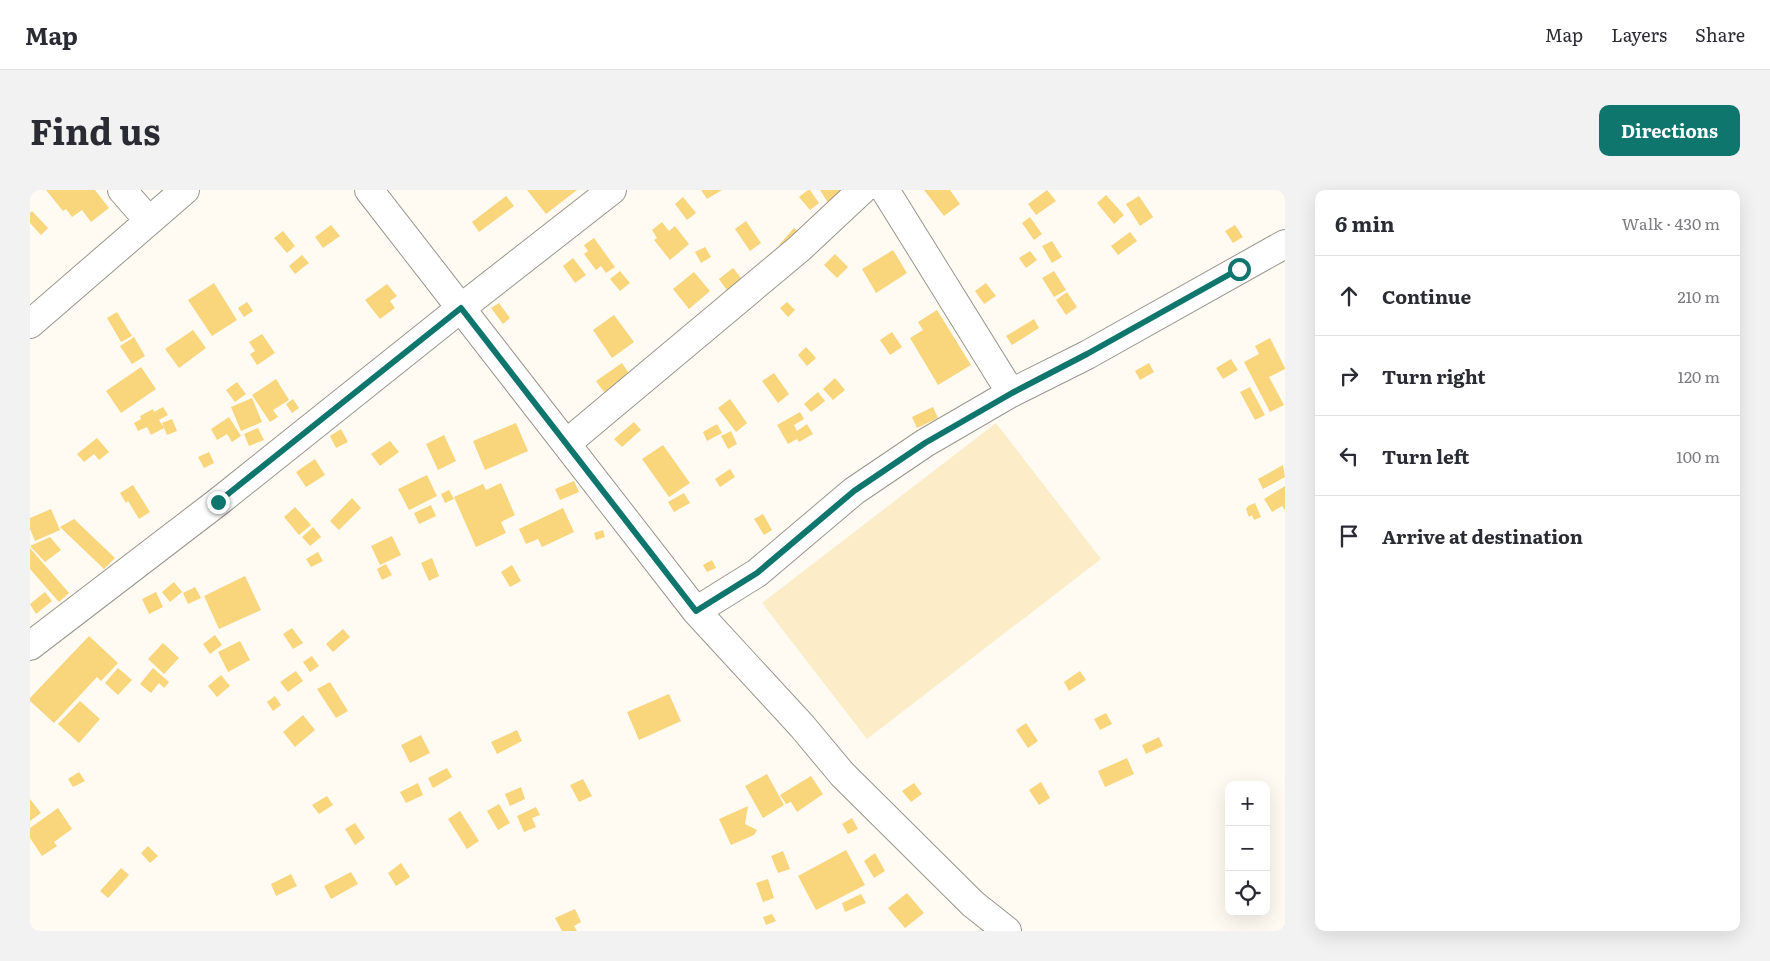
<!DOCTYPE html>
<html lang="en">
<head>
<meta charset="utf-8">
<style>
  :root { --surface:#fff; --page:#f2f2f3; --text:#2b2b33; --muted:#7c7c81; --line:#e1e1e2; --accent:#0f766e }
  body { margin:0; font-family:Literata,serif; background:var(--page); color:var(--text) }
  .controls { position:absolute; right:15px; bottom:15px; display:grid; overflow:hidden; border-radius:10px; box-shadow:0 5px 20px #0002 }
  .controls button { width:45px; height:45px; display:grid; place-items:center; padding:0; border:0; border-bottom:1px solid var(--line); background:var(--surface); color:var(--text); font:25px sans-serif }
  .stop { position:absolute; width:15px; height:15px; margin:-11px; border:4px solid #0f766e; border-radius:50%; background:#fff }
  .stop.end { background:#0f766e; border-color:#fff; box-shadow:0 1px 5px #0008 }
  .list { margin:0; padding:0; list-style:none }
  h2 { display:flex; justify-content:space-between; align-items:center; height:65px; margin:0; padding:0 20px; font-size:21px }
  h2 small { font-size:16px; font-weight:400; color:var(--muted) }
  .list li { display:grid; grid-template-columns:32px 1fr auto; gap:15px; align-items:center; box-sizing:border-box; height:80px; padding:0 20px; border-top:1px solid var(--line) }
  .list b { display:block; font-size:19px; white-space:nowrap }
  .list em { font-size:16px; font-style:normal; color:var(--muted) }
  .icon { flex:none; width:28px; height:28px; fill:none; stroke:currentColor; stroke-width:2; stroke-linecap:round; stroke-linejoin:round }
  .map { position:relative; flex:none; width:1255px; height:741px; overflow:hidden; border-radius:10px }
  header { display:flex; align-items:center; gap:30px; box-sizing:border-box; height:70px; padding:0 25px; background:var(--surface); border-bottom:1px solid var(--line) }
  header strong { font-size:24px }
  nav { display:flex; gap:28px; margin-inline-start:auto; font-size:18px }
  .intro { display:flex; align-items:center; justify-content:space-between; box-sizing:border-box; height:120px; padding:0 30px }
  h1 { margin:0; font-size:35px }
  .button { padding:12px 22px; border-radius:10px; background:var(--accent); color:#fff; font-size:18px; font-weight:700 }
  main { display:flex; gap:30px; padding:0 30px }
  aside { flex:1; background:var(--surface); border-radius:10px; box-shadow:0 5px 20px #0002 }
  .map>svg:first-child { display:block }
  .green { fill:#fcecc7 }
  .building { fill:#f9d67c }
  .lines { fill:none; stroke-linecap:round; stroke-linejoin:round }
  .minor-casing { stroke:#9a968d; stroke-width:30 }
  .minor { stroke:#fff; stroke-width:28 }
  .route { stroke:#0f766e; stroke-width:6 }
</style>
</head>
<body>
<header>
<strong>Map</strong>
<nav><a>Map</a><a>Layers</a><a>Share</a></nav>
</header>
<div class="intro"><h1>Find us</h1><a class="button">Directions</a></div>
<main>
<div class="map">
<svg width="1255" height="741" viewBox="0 0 1255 741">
  <rect width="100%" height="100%" fill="#fffbf3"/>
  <path class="green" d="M 966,233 L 1071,369 L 837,549 L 732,413 Z"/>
  <path class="building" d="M 16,0 L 65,0 L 79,18 L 61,32 L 52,20 L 42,27 L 36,19 L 33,21 Z
    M 497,0 L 547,0 L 516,24 Z
    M 671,0 L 692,0 L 677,9 Z
    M 778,0 L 780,0 L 789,13 L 780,20 L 769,7 Z
    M 790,0 L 817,0 L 803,21 Z
    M 894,0 L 920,0 L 930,14 L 914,26 Z
    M 1017,0 L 1026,11 L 1006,25 L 998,14 Z
    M 1076,5 L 1094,25 L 1084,34 L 1067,13 Z
    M 476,6 L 484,16 L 449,42 L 442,32 Z
    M 1109,6 L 1123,27 L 1110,36 L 1096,14 Z
    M 653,7 L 666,23 L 657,30 L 645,14 Z
    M 2,21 L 18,38 L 11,45 L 0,33 L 0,23 Z
    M 1000,27 L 1012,44 L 1004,50 L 992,33 Z
    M 716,31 L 731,53 L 720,61 L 705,39 Z
    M 632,32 L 639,41 L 645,36 L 659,54 L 640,70 L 624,50 L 627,48 L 622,40 Z
    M 301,35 L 310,46 L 293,58 L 285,47 Z
    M 1205,35 L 1213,47 L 1203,53 L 1195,41 Z
    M 764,38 L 771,44 L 756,61 L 749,55 Z
    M 253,41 L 265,56 L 257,63 L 244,48 Z
    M 1100,42 L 1107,51 L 1088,65 L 1081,56 Z
    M 564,48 L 585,77 L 576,83 L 571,76 L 566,80 L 554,64 L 558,61 L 554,55 Z
    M 1022,51 L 1032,67 L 1022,73 L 1012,56 Z
    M 675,57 L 681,67 L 671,73 L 665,62 Z
    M 863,60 L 877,83 L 846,103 L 832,79 Z
    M 1000,61 L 1007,70 L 996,78 L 989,68 Z
    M 805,64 L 818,77 L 807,88 L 794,75 Z
    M 272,65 L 279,73 L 265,84 L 259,76 Z
    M 543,68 L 556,85 L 545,93 L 533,76 Z
    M 703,78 L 716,94 L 701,106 L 689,89 Z
    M 590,81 L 600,93 L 590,101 L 580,89 Z
    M 1024,81 L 1036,100 L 1024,107 L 1012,88 Z
    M 664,82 L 680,101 L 659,119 L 643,99 Z
    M 184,93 L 207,130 L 182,146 L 158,110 Z
    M 956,93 L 966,106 L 954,114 L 945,101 Z
    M 357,94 L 367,106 L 360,111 L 365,118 L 350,129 L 335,110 Z
    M 1037,102 L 1047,117 L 1036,125 L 1026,110 Z
    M 217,112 L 223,121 L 214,127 L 208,118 Z
    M 757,112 L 765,120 L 758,127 L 750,118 Z
    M 469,113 L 480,128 L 473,134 L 461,118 Z
    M 907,120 L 941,175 L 908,195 L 880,148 L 893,140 L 888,132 Z
    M 87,122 L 102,146 L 91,152 L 77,128 Z
    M 584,125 L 604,152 L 582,168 L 563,140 Z
    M 1004,129 L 1009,138 L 982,155 L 976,146 Z
    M 163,140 L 176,158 L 149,178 L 135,159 Z
    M 862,142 L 872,157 L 860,165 L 850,150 Z
    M 232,144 L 245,163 L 227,175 L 220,164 L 225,161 L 219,152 Z
    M 104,147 L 115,166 L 102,174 L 90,156 Z
    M 1240,148 L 1255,178 L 1255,179 L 1239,187 L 1254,215 L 1240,222 L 1214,172 L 1229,164 L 1225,156 Z
    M 776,157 L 786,168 L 777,176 L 768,165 Z
    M 1201,169 L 1208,180 L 1193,189 L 1186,178 Z
    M 592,173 L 600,185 L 574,202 L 566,191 Z
    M 1119,173 L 1124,182 L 1110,190 L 1105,181 Z
    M 111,177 L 126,199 L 91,223 L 76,201 Z
    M 744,183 L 759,204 L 748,213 L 732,191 Z
    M 805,188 L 815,200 L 803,210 L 793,199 Z
    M 246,189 L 259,210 L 243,220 L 248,227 L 240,232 L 222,205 Z
    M 207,192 L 216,204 L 205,212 L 196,200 Z
    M 1220,197 L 1235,225 L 1225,230 L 1210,202 Z
    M 788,202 L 795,211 L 781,222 L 774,214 Z
    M 222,208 L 232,232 L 211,241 L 201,217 Z
    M 263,209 L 269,218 L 262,223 L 256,214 Z
    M 700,209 L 717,233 L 706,242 L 688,218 Z
    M 133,217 L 138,225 L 129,230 L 134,238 L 121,245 L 117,237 L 108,241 L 104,233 L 111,229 L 110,226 L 123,219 L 124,222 Z
    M 903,217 L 908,228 L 887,238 L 882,227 Z
    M 770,222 L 774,229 L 764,235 L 767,241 L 777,234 L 783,244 L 769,252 L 767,249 L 758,254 L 747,235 Z
    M 199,227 L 211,246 L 202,252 L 197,244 L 187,250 L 181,239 Z
    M 142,229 L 147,241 L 137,245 L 132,233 Z
    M 604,232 L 611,240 L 592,257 L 584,249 Z
    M 486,233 L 498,261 L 455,280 L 443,251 Z
    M 687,234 L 692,243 L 677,251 L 673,242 Z
    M 228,238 L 234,250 L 219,256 L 214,244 Z
    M 311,239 L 318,252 L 306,258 L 300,246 Z
    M 701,241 L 707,254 L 698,259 L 691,246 Z
    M 414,245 L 426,271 L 408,280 L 396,254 Z
    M 67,248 L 79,262 L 69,270 L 64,264 L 54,272 L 47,264 Z
    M 360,251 L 369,262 L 350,276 L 341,264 Z
    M 633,255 L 660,293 L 639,307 L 612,269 Z
    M 179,262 L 184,273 L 174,278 L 168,267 Z
    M 285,269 L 295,285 L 276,297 L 266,282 Z
    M 1253,275 L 1255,287 L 1233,299 L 1228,289 Z
    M 700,279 L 705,287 L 690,297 L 685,289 Z
    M 397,285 L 407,306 L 379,320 L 368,299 Z
    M 544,291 L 549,302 L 530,310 L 525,299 Z
    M 471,293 L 485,325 L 471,332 L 476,343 L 446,357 L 424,307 L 453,294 L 456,300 Z
    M 103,295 L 120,322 L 109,329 L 98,311 L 96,313 L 90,303 Z
    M 1255,296 L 1255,320 L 1252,316 L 1242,322 L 1234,309 Z
    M 419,300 L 424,309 L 415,313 L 411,304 Z
    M 654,303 L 660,313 L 644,322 L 638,312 Z
    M 322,308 L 331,318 L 309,340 L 300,331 Z
    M 1225,313 L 1231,327 L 1224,330 L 1222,325 L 1219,327 L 1216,319 L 1218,316 Z
    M 401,315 L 406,326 L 389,334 L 384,323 Z
    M 265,317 L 281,335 L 269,345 L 254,327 Z
    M 533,318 L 544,342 L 512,357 L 508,349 L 496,354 L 489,339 Z
    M 21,319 L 30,340 L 5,351 L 0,339 L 0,328 Z
    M 733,324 L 742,340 L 734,345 L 724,329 Z
    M 44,329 L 85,368 L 74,379 L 30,337 Z
    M 283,337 L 291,347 L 280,356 L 272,347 Z
    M 573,340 L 575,347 L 566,350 L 564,343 Z
    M 362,346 L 371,365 L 350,375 L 341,356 Z
    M 20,347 L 31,360 L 15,372 L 0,356 Z
    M 0,358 L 39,403 L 29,412 L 0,379 Z
    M 288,362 L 293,371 L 281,377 L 276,369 Z
    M 402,368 L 409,386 L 399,391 L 391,373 Z
    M 682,370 L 686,378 L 677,382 L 673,375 Z
    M 356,374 L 362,385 L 352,390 L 347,379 Z
    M 482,375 L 491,391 L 480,397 L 471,382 Z
    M 215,386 L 231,420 L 189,439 L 174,406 Z
    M 144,392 L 152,402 L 140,412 L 132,402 Z
    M 165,397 L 171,408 L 158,414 L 153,403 Z
    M 15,402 L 22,411 L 6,424 L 0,414 Z
    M 126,402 L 133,417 L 119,424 L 112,409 Z
    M 262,438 L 273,453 L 263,459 L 253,444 Z
    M 313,439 L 320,447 L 303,462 L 296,454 Z
    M 185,445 L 192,455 L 180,464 L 173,454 Z
    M 59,446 L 88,473 L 71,491 L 67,487 L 24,533 L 0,511 L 0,508 Z
    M 210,451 L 220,470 L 198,482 L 188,462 Z
    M 133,453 L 149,468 L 134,484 L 118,469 Z
    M 282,466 L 289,476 L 280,482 L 273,472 Z
    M 88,478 L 102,490 L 88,505 L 75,493 Z
    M 123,478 L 139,492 L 134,498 L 129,493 L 121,503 L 110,494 Z
    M 266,481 L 273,491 L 258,502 L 250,492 Z
    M 1050,481 L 1056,490 L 1039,501 L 1034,492 Z
    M 191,485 L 200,496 L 187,507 L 178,496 Z
    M 300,492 L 318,521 L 306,528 L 287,499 Z
    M 639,504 L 651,531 L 609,550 L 597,522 Z
    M 245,506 L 251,515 L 243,521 L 237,512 Z
    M 50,511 L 70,529 L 49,553 L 28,534 Z
    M 1076,523 L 1082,534 L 1070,540 L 1064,529 Z
    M 273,525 L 285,540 L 265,557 L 253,542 Z
    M 996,533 L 1008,551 L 998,558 L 986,540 Z
    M 487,540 L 492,551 L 467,564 L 461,552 Z
    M 391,545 L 400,563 L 380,573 L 371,555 Z
    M 1129,547 L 1133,556 L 1116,564 L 1112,555 Z
    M 1097,568 L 1104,584 L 1075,597 L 1068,581 Z
    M 417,578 L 422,587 L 403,598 L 398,588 Z
    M 49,582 L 55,591 L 43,597 L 38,589 Z
    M 737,584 L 754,615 L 733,628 L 715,596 Z
    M 781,586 L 793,604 L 767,622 L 761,612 L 756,614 L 750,605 Z
    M 553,589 L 562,606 L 549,612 L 540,595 Z
    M 1011,592 L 1020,608 L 1009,615 L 999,600 Z
    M 388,593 L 393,605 L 376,613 L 370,602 Z
    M 884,593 L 892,604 L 881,612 L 872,601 Z
    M 491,597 L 495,609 L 480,616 L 475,604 Z
    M 297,606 L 303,615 L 289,624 L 282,615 Z
    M 0,609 L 11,623 L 0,631 Z
    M 469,614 L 480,633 L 468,640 L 457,621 Z
    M 718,616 L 715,634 L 727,640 L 724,645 L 701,655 L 689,629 Z
    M 506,617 L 510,625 L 502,628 L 506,637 L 494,642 L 487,626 Z
    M 28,618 L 42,639 L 24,652 L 27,656 L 12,666 L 0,648 L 0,638 Z
    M 430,621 L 449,651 L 437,659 L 418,629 Z
    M 822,628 L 828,639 L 818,644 L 812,634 Z
    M 325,633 L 335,648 L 325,655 L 315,639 Z
    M 118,656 L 128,666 L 120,673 L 111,663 Z
    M 816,660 L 835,695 L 786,720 L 768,686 Z
    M 753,661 L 760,679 L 748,683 L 741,666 Z
    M 845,663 L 855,681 L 844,688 L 834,671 Z
    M 371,673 L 380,687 L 366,696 L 358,683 Z
    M 91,678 L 99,685 L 78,708 L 70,701 Z
    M 321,682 L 328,694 L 301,709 L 294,696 Z
    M 261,684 L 267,696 L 246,706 L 241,694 Z
    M 738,689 L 744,708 L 733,712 L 726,693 Z
    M 877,703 L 894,723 L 875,738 L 858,718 Z
    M 831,704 L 836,713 L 815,722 L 812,713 Z
    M 545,719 L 551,732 L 544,736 L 547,741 L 532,741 L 525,728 Z
    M 742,724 L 746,731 L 736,735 L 733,727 Z"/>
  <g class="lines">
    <g class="minor-casing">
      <path id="minor" d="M 92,0 L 119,31
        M 339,0 L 666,421 L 772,536 L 812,584 L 943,714 L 977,741
        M 855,0 L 981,203
        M 0,134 L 155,0
        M 537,253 L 770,58 L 832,0
        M 666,421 L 727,383 L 824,301 L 895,253 L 981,203 L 1057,165 L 1255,54
        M 0,456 L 188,312 L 431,118 L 582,0"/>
    </g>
    <use href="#minor" class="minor"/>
  </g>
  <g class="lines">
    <path class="route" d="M 188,312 L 431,118 L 666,421 L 727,383 L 824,301 L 895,253 L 982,203 L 1057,164 L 1209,79"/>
  </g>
</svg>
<div class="controls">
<button>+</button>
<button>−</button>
<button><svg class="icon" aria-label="locate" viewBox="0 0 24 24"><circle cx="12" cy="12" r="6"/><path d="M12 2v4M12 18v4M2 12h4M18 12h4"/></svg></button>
</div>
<div class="stop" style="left:1209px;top:79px"></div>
<div class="stop end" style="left:188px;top:312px"></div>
</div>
<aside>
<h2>6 min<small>Walk · 430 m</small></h2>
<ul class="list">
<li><svg class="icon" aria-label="ahead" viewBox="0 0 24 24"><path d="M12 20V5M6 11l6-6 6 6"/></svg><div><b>Continue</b></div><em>210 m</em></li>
<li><svg class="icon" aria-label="right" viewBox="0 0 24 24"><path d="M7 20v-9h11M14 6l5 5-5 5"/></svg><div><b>Turn right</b></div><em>120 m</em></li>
<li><svg class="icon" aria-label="left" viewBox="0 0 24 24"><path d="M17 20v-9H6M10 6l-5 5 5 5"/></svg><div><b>Turn left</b></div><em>100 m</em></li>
<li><svg class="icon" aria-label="arrive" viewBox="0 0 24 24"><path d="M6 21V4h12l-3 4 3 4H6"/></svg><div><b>Arrive at destination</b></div></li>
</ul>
</aside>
</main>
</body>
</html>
